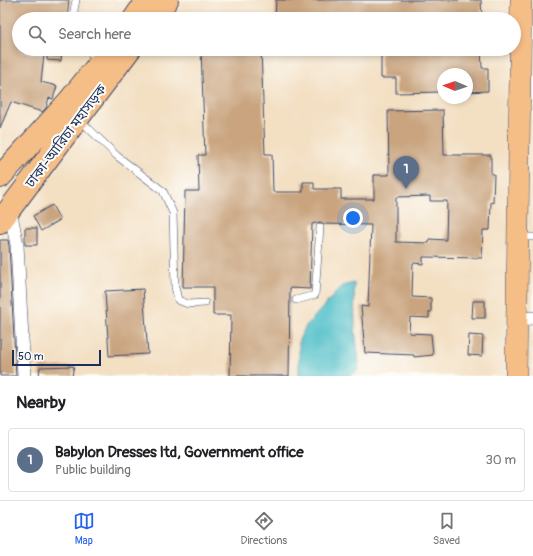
<!DOCTYPE html>
<html lang="en">
<head>
<meta charset="utf-8">
<style>
  :root { --surface:#fff; --page:#f2f2f2; --text:#202124; --muted:#757577; --line:#e0e0e0; --accent:#2563eb }
  body { margin:0; font-family:Pangolin,"Noto Sans Bengali",sans-serif; background:var(--page); color:var(--text) }
  .compass { position:absolute; left:437px; top:68px; width:36px; height:36px; border-radius:50%; background:var(--surface); box-shadow:0 2px 6px #0003; rotate:272deg }
  .scale { position:absolute; left:12px; bottom:10px; width:89px; box-sizing:border-box; padding-left:4px; border:2px solid #1b2f5e; border-top:0; font-size:11px; line-height:14px; white-space:nowrap; color:#1b2f5e; -webkit-text-stroke:3px #fdfcf7; paint-order:stroke }
  .you { position:absolute; left:353px; top:218px; width:14px; height:14px; margin:-10px; border:3px solid #fff; border-radius:50%; background:#1a73e8; box-shadow:0 0 0 6px #1a73e833 }
  .badge { display:grid; place-items:center; width:26px; height:26px; border-radius:50%; background:var(--accent); color:#fff; font-size:13px; font-weight:700 }
  .pin { position:absolute; translate:-50% -33px; filter:drop-shadow(0 1px 2px #0008) }
  .pin::after { content:''; position:absolute; top:21px; width:14px; height:12px; background:inherit; clip-path:polygon(0 0,100% 0,50% 100%) }
  .list { margin:0; padding:0; list-style:none }
  h2 { display:flex; justify-content:space-between; align-items:center; height:52px; margin:0; padding:0 16px; font-size:17px }
  h2 small { font-size:13px; font-weight:400; color:var(--muted) }
  .list li { display:grid; grid-template-columns:26px 1fr auto; gap:12px; align-items:center; box-sizing:border-box; height:64px; margin:0 8px 8px; padding:0 8px; border:1px solid var(--line); border-radius:4px }
  .list b { display:block; font-size:15px; white-space:nowrap }
  .list p { margin:0; font-size:13px; white-space:nowrap; color:var(--muted) }
  .list em { font-size:13px; font-style:normal; color:var(--muted) }
  .icon { flex:none; width:22px; height:22px; fill:none; stroke:currentColor; stroke-width:2; stroke-linecap:round; stroke-linejoin:round }
  .map { position:relative; flex:none; width:533px; height:376px; overflow:hidden }
  .search { position:absolute; background:var(--surface); box-shadow:0 2px 6px #0003; left:12px; right:12px; top:12px; height:44px; display:flex; align-items:center; gap:10px; box-sizing:border-box; padding:0 14px; border-radius:22px; color:var(--muted); font-size:15px }
  .sheet { height:124px; background:var(--surface) }
  nav { display:flex; justify-content:space-around; align-items:center; box-sizing:border-box; height:56px; border-top:1px solid var(--line); background:var(--surface); font-size:11px; color:var(--muted) }
  nav a { display:grid; justify-items:center; gap:2px }
  nav .on { color:var(--accent) }
  .map>svg:first-child { display:block }
  .water { fill:#52c0c9; stroke:#367894 }
  .building { fill:#c9a47f; fill-rule:evenodd }
  .lines { fill:none; stroke-linecap:round; stroke-linejoin:round }
  .lane-casing { stroke:#3b496d; stroke-width:8 }
  .street-casing { stroke:#3b496d; stroke-width:14 }
  .primary-casing { stroke:#3b496d; stroke-width:22 }
  .highway-casing { stroke:#3b496d; stroke-width:24 }
  .lane { stroke:#fff; stroke-width:7 }
  .street { stroke:#fff; stroke-width:13 }
  .primary { stroke:#f6be87; stroke-width:21 }
  .highway { stroke:#f6be87; stroke-width:22 }
  .labels { text-anchor:middle; dominant-baseline:central; stroke-width:4; stroke-linejoin:round; paint-order:stroke }
  .street-label { font-size:14px; fill:#1b2f5e; stroke:#fdfcf7 }
</style>
</head>
<body>
<div class="map">
<svg width="533" height="376" viewBox="0 0 533 376">
  <rect width="100%" height="100%" fill="#fdfcf7"/>
  <filter id="ink" filterUnits="userSpaceOnUse"><feTurbulence type="fractalNoise" baseFrequency=".025" numOctaves="2"/><feDisplacementMap in="SourceGraphic" scale="8" xChannelSelector="R" yChannelSelector="G"/><feConvolveMatrix kernelMatrix="1 2 1 2 8 2 1 2 1" color-interpolation-filters="sRGB"/></filter>
  <filter id="wash" filterUnits="userSpaceOnUse"><feTurbulence type="fractalNoise" baseFrequency=".012" numOctaves="4" result="noise"/><feDisplacementMap in="SourceGraphic" scale="16" xChannelSelector="R" yChannelSelector="G"/><feGaussianBlur stdDeviation="0.9" result="paint"/><feColorMatrix in="noise" values="0 0 0 0 0 0 0 0 0 0 0 0 0 0 0 0 0 1.4 0 .05"/><feComposite in="paint" operator="in"/></filter>
  <g filter="url(#wash)">
    <rect width="100%" height="100%" fill="#f3dfc2"/>
    <path class="water" d="M 354,283 L 355,329 L 359,363 L 358,370 L 349,376 L 299,376 L 299,340 L 306,326 L 342,286 Z"/>
    <g id="blocks">
      <path class="building" d="M 0,0 L 69,0 L 67,19 L 19,19 L 19,49 L 22,49 L 22,52 L 44,55 L 41,82 L 57,86 L 53,99 L 49,98 L 46,108 L 42,112 L 11,102 L 0,128 Z
        M 276,0 L 481,0 L 482,19 L 275,19 Z
        M 201,49 L 261,49 L 265,154 L 272,154 L 273,192 L 303,192 L 303,182 L 314,182 L 314,189 L 341,189 L 341,199 L 374,199 L 374,175 L 389,175 L 388,111 L 443,110 L 444,155 L 491,155 L 491,174 L 494,174 L 493,203 L 491,202 L 490,230 L 483,230 L 482,258 L 423,257 L 423,264 L 413,263 L 412,297 L 431,298 L 431,312 L 429,312 L 429,318 L 410,317 L 409,333 L 431,334 L 433,355 L 414,357 L 414,355 L 365,353 L 361,306 L 368,307 L 371,225 L 324,224 L 320,222 L 312,224 L 310,289 L 290,288 L 289,376 L 230,376 L 231,315 L 213,315 L 213,287 L 183,287 L 185,191 L 199,191 L 198,155 L 205,155 ZM 430,196 L 430,201 L 447,201 L 446,240 L 430,239 L 429,243 L 396,242 L 396,197 Z
        M 381,49 L 481,49 L 482,68 L 488,68 L 488,91 L 467,92 L 467,74 L 443,74 L 443,92 L 396,93 L 396,78 L 381,78 Z
        M 47,51 L 62,51 L 61,61 L 47,60 Z
        M 52,205 L 60,220 L 41,231 L 33,216 Z
        M 25,228 L 37,228 L 37,245 L 25,245 Z
        M 0,240 L 8,240 L 9,246 L 16,376 L 0,376 Z
        M 143,289 L 148,354 L 109,356 L 105,291 Z
        M 473,301 L 485,301 L 485,318 L 472,318 Z
        M 469,335 L 483,336 L 482,356 L 468,355 Z
        M 74,366 L 72,376 L 39,376 L 40,367 Z"/>
    </g>
  </g>
  <g filter="url(#ink)">
    <use href="#blocks" fill-opacity="0" stroke="#3b496d" stroke-width="1"/>
    <g class="lines">
      <g class="lane-casing">
        <path id="lane" d="M 75,19 L 74,10 L 76,0
          M 88,49 L 98,61
          M 79,119 L 117,156 L 163,191 L 173,213 L 175,287 L 178,300 L 188,304 L 205,303
          M 520,237 L 533,237
          M 296,300 L 315,295 L 320,227"/>
      </g>
      <g class="street-casing">
        <path id="street" d="M 10,210 L 17,245 L 24,376
          M 516,319 L 533,318"/>
      </g>
      <g class="primary-casing">
        <path id="primary" d="M 516,376 L 521,0"/>
      </g>
      <g class="highway-casing">
        <path id="highway" d="M 134,19 L 147,0
          M 153,19 L 167,0
          M 0,177 L 69,101 L 111,49
          M 0,222 L 130,49"/>
      </g>
      <use href="#lane" class="lane"/>
      <use href="#street" class="street"/>
      <use href="#primary" class="primary"/>
      <use href="#highway" class="highway"/>
    </g>
  </g>
  <g class="labels">
    <g class="street-label">
      <text transform="translate(66 136) rotate(-53)">ঢাকা-আরিচা মহাসড়ক</text>
    </g>
  </g>
</svg>
<svg class="compass" viewBox="-18 -18 36 36"><path d="M0-13l5 13h-10z" fill="#e53935"/><path d="M0 13l5-13h-10z" fill="#757577"/></svg>
<div class="scale">50 m</div>
<div class="you"></div>
<div class="pin badge" style="left:406px;top:189px;background:#5c6f8a">1</div>
<div class="search"><svg class="icon" aria-label="search" viewBox="0 0 24 24"><circle cx="10" cy="10" r="6"/><path d="M15 15l6 6"/></svg>Search here</div>
</div>
<section class="sheet">
<h2>Nearby<small></small></h2>
<ul class="list">
<li><span class="badge" style="background:#5c6f8a">1</span><div><b>Babylon Dresses ltd, Government office</b><p>Public building</p></div><em>30 m</em></li>
</ul>
</section>
<nav>
<a class="on"><svg class="icon" aria-label="map" viewBox="0 0 24 24"><path d="M3 6l6-2 6 2 6-2v14l-6 2-6-2-6 2zM9 4v14M15 6v14"/></svg>Map</a>
<a><svg class="icon" aria-label="directions" viewBox="0 0 24 24"><path d="M12 3l9 9-9 9-9-9zM9 14v-3h6M13 9l2 2-2 2"/></svg>Directions</a>
<a><svg class="icon" aria-label="saved" viewBox="0 0 24 24"><path d="M7 4h10v16l-5-4-5 4z"/></svg>Saved</a>
</nav>
</body>
</html>
